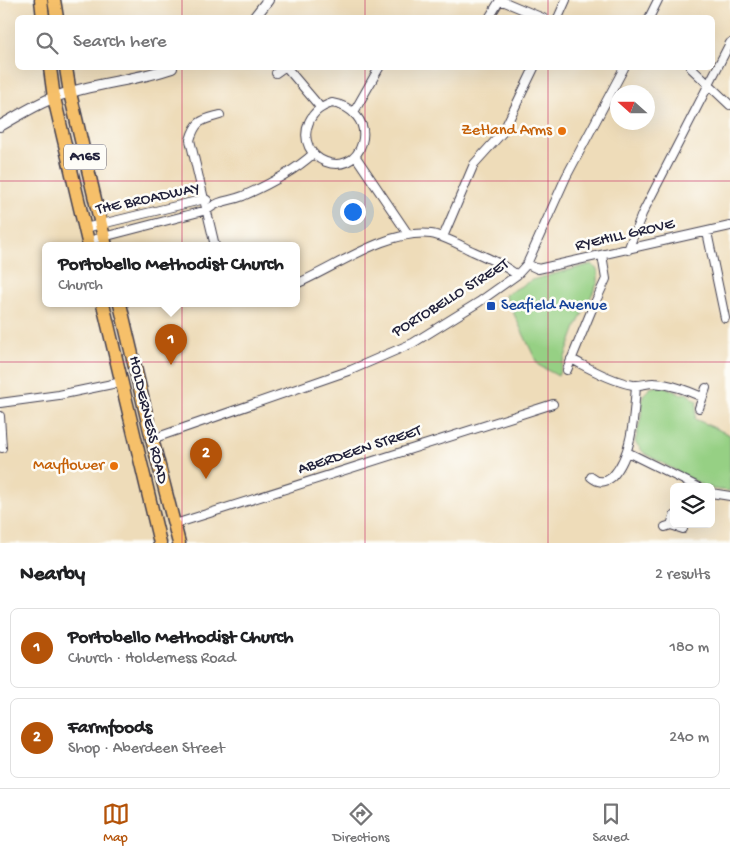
<!DOCTYPE html>
<html lang="en">
<head>
<meta charset="utf-8">
<style>
  :root { --surface:#fff; --page:#f2f2f2; --text:#202124; --muted:#757577; --line:#e0e0e0; --accent:#b45309 }
  body { margin:0; font-family:"Gochi Hand",sans-serif; background:var(--page); color:var(--text) }
  .controls { position:absolute; right:15px; bottom:15px; display:grid; overflow:hidden; border-radius:8px; box-shadow:0 5px 20px #0002 }
  .controls button { width:45px; height:45px; display:grid; place-items:center; padding:0; border:0; border-bottom:1px solid var(--line); background:var(--surface); color:var(--text); font:25px sans-serif }
  .compass { position:absolute; left:610px; top:85px; width:45px; height:45px; border-radius:50%; background:var(--surface); box-shadow:0 5px 20px #0002; rotate:291deg }
  .you { position:absolute; left:352px; top:211px; width:18px; height:18px; margin:-12px; border:4px solid #fff; border-radius:50%; background:#1a73e8; box-shadow:0 0 0 8px #1a73e833 }
  .badge { display:grid; place-items:center; width:32px; height:32px; border-radius:50%; background:var(--accent); color:#fff; font-size:16px; font-weight:700 }
  .pin { position:absolute; translate:-50% -41px; filter:drop-shadow(0 1px 2px #0008) }
  .pin::after { content:''; position:absolute; top:26px; width:18px; height:15px; background:inherit; clip-path:polygon(0 0,100% 0,50% 100%) }
  .popup { position:absolute; left:42px; top:242px; width:258px; height:65px; box-sizing:border-box; display:grid; place-content:center; border-radius:8px; background:var(--surface); filter:drop-shadow(0 1px 4px #0005); font-size:16px; white-space:nowrap; color:var(--muted) }
  .popup b { font-size:19px; color:var(--text) }
  .popup::after { content:''; position:absolute; left:50%; top:100%; margin-left:-10px; border:10px solid transparent; border-top-color:var(--surface) }
  .list { margin:0; padding:0; list-style:none }
  h2 { display:flex; justify-content:space-between; align-items:center; height:65px; margin:0; padding:0 20px; font-size:21px }
  h2 small { font-size:16px; font-weight:400; color:var(--muted) }
  .list li { display:grid; grid-template-columns:32px 1fr auto; gap:15px; align-items:center; box-sizing:border-box; height:80px; margin:0 10px 10px; padding:0 10px; border:1px solid var(--line); border-radius:8px }
  .list b { display:block; font-size:19px; white-space:nowrap }
  .list p { margin:0; font-size:16px; white-space:nowrap; color:var(--muted) }
  .list em { font-size:16px; font-style:normal; color:var(--muted) }
  .icon { flex:none; width:28px; height:28px; fill:none; stroke:currentColor; stroke-width:2; stroke-linecap:round; stroke-linejoin:round }
  .map { position:relative; flex:none; width:730px; height:543px; overflow:hidden }
  .search { position:absolute; background:var(--surface); box-shadow:0 5px 20px #0002; left:15px; right:15px; top:15px; height:55px; display:flex; align-items:center; gap:12px; box-sizing:border-box; padding:0 18px; border-radius:8px; color:var(--muted); font-size:19px }
  .sheet { height:245px; background:var(--surface) }
  nav { display:flex; justify-content:space-around; align-items:center; box-sizing:border-box; height:70px; border-top:1px solid var(--line); background:var(--surface); font-size:14px; color:var(--muted) }
  nav a { display:grid; justify-items:center; gap:2px }
  nav .on { color:var(--accent) }
  .map>svg:first-child { display:block }
  .green { fill:#96d084; stroke:#5c7960 }
  .lines { fill:none; stroke-linecap:round; stroke-linejoin:round }
  .minor-casing { stroke:#413e4e; stroke-width:10 }
  .tertiary-casing { stroke:#413e4e; stroke-width:12 }
  .trunk-casing { stroke:#413e4e; stroke-width:15 }
  .minor { stroke:#fff; stroke-width:8 }
  .tertiary { stroke:#fff; stroke-width:10 }
  .trunk { stroke:#f6c06b; stroke-width:12 }
  .grid { fill:none; stroke:#c2185b; stroke-width:1; stroke-opacity:0.55 }
  .food-dot { fill:#e8710a; stroke:#fdfcf7; stroke-width:2 }
  .transit-dot { fill:#1a4fb4; stroke:#fdfcf7; stroke-width:2 }
  .labels { text-anchor:middle; dominant-baseline:central; stroke-width:5; stroke-linejoin:round; paint-order:stroke }
  .shield { fill:#fdfcf7; stroke:#646373; stroke-width:1 }
  .shield-label { font-size:15px; font-weight:bold; fill:#22223b }
  .food-label { font-size:16px; fill:#c56008; stroke:#fdfcf7; text-anchor:end }
  .street-label { font-size:16px; fill:#22223b; stroke:#fdfcf7 }
  .transit-label { font-size:16px; fill:#164399; stroke:#fdfcf7; text-anchor:start }
</style>
</head>
<body>
<div class="map">
<svg width="730" height="543" viewBox="0 0 730 543">
  <rect width="100%" height="100%" fill="#fdfcf7"/>
  <filter id="ink" filterUnits="userSpaceOnUse"><feTurbulence type="fractalNoise" baseFrequency=".02" numOctaves="2"/><feDisplacementMap in="SourceGraphic" scale="10" xChannelSelector="R" yChannelSelector="G"/><feConvolveMatrix kernelMatrix="1 2 1 2 8 2 1 2 1" color-interpolation-filters="sRGB"/></filter>
  <filter id="wash" filterUnits="userSpaceOnUse"><feTurbulence type="fractalNoise" baseFrequency=".0096" numOctaves="4" result="noise"/><feDisplacementMap in="SourceGraphic" scale="20" xChannelSelector="R" yChannelSelector="G"/><feGaussianBlur stdDeviation="1.12" result="paint"/><feColorMatrix in="noise" values="0 0 0 0 0 0 0 0 0 0 0 0 0 0 0 0 0 1.4 0 .05"/><feComposite in="paint" operator="in"/></filter>
  <g filter="url(#wash)">
    <rect width="100%" height="100%" fill="#eedcb9"/>
    <path class="green" d="M 592,264 L 598,271 L 598,282 L 576,327 L 558,376 L 538,365 L 505,295 L 532,280 Z
      M 657,386 L 664,386 L 680,394 L 686,393 L 697,401 L 695,419 L 730,435 L 730,491 L 711,489 L 711,487 L 706,487 L 644,453 L 635,442 L 641,417 L 643,395 L 650,388 Z"/>
  </g>
  <g filter="url(#ink)">
    <g class="lines">
      <g class="minor-casing">
        <path id="minor" d="M 500,0 L 543,18
          M 489,18 L 500,0
          M 558,18 L 566,0
          M 649,18 L 658,0
          M 287,68 L 320,107
          M 691,68 L 730,105
          M 276,73 L 283,68
          M 332,103 C 352,106 368,122 362,143 C 351,183 293,160 309,122 C 314,111 321,107 332,103 Z
          M 354,112 L 379,68
          M 356,157 L 408,234
          M 85,228 L 205,199 L 207,200
          M 707,232 L 725,318
          M 443,237 L 474,164 L 503,132 L 534,68
          M 88,241 L 207,210 C 221,199 228,202 243,196 C 268,185 293,172 313,154
          M 215,246 L 190,140 C 196,120 202,120 220,115
          M 628,250 L 642,214 L 730,43
          M 527,264 L 538,269 L 730,226
          M 296,284 C 336,267 387,229 431,234 C 444,236 458,244 470,250 C 486,257 503,264 517,275
          M 594,305 L 606,279 L 602,255
          M 571,359 C 591,369 611,381 633,385 C 640,386 647,383 653,383 C 671,384 686,390 702,397
          M 567,370 L 592,309
          M 0,403 L 59,395 L 122,382
          M 699,408 L 706,388
          M 0,416 L 2,448
          M 152,439 L 351,370 L 413,343 L 479,302 L 517,275 L 527,264 L 566,177 L 624,68
          M 627,452 L 698,487
          M 591,477 C 598,483 605,483 612,477 C 633,455 634,414 636,385
          M 711,493 L 730,496
          M 175,524 L 553,404
          M 671,525 L 683,529
          M 665,527 L 671,525 L 674,516"/>
      </g>
      <g class="tertiary-casing">
        <path id="tertiary" d="M 254,18 L 268,0
          M 0,126 C 18,116 36,104 55,97 C 93,83 134,81 172,68"/>
      </g>
      <g class="trunk-casing">
        <path id="trunk" d="M 41,0 L 43,18
          M 54,0 L 57,18
          M 50,68 L 54,98 L 89,246
          M 66,68 L 70,93 L 106,246
          M 103,304 L 160,543
          M 120,304 L 152,439 L 179,543"/>
      </g>
      <use href="#minor" class="minor"/>
      <use href="#tertiary" class="tertiary"/>
      <use href="#trunk" class="trunk"/>
    </g>
  </g>
  <path class="grid" d="M 182,0 L 182,18M 365,0 L 365,18M 548,0 L 548,18M 182,68 L 182,543M 365,68 L 365,543M 548,68 L 548,543M 0,181 L 730,181M 0,362 L 730,362"/>
  <g class="food-dot">
    <circle cx="562" cy="131" r="5"/>
    <circle cx="114" cy="466" r="5"/>
  </g>
  <rect class="transit-dot" x="486" y="301" width="10" height="10" rx="2.5"/>
  <g class="labels">
    <rect class="shield" x="64" y="144.5" width="42" height="25" rx="4"/>
    <g class="shield-label">
      <text x="85" y="157">A165</text>
    </g>
    <g class="food-label">
      <text x="552" y="131">Zetland Arms</text>
      <text x="104" y="466">Mayflower</text>
    </g>
    <g class="street-label">
      <text transform="translate(148 200) rotate(-12)">THE BROADWAY</text>
      <text transform="translate(625 236) rotate(-13)">RYEHILL GROVE</text>
      <text transform="translate(451 299) rotate(-32)">PORTOBELLO STREET</text>
      <text transform="translate(147 420) rotate(77)">HOLDERNESS ROAD</text>
      <text transform="translate(360 451) rotate(-18)">ABERDEEN STREET</text>
    </g>
    <g class="transit-label">
      <text x="501" y="306">Seafield Avenue</text>
    </g>
  </g>
</svg>
<div class="controls">
<button><svg class="icon" aria-label="layers" viewBox="0 0 24 24"><path d="M12 4l9 5-9 5-9-5zM3 14l9 5 9-5"/></svg></button>
</div>
<svg class="compass" viewBox="-18 -18 36 36"><path d="M0-13l5 13h-10z" fill="#e53935"/><path d="M0 13l5-13h-10z" fill="#757577"/></svg>
<div class="you"></div>
<div class="pin badge" style="left:171px;top:365px">1</div>
<div class="popup"><b>Portobello Methodist Church</b>Church</div>
<div class="pin badge" style="left:206px;top:479px">2</div>
<div class="search"><svg class="icon" aria-label="search" viewBox="0 0 24 24"><circle cx="10" cy="10" r="6"/><path d="M15 15l6 6"/></svg>Search here</div>
</div>
<section class="sheet">
<h2>Nearby<small>2 results</small></h2>
<ul class="list">
<li><span class="badge">1</span><div><b>Portobello Methodist Church</b><p>Church · Holderness Road</p></div><em>180 m</em></li>
<li><span class="badge">2</span><div><b>Farmfoods</b><p>Shop · Aberdeen Street</p></div><em>240 m</em></li>
</ul>
</section>
<nav>
<a class="on"><svg class="icon" aria-label="map" viewBox="0 0 24 24"><path d="M3 6l6-2 6 2 6-2v14l-6 2-6-2-6 2zM9 4v14M15 6v14"/></svg>Map</a>
<a><svg class="icon" aria-label="directions" viewBox="0 0 24 24"><path d="M12 3l9 9-9 9-9-9zM9 14v-3h6M13 9l2 2-2 2"/></svg>Directions</a>
<a><svg class="icon" aria-label="saved" viewBox="0 0 24 24"><path d="M7 4h10v16l-5-4-5 4z"/></svg>Saved</a>
</nav>
</body>
</html>
